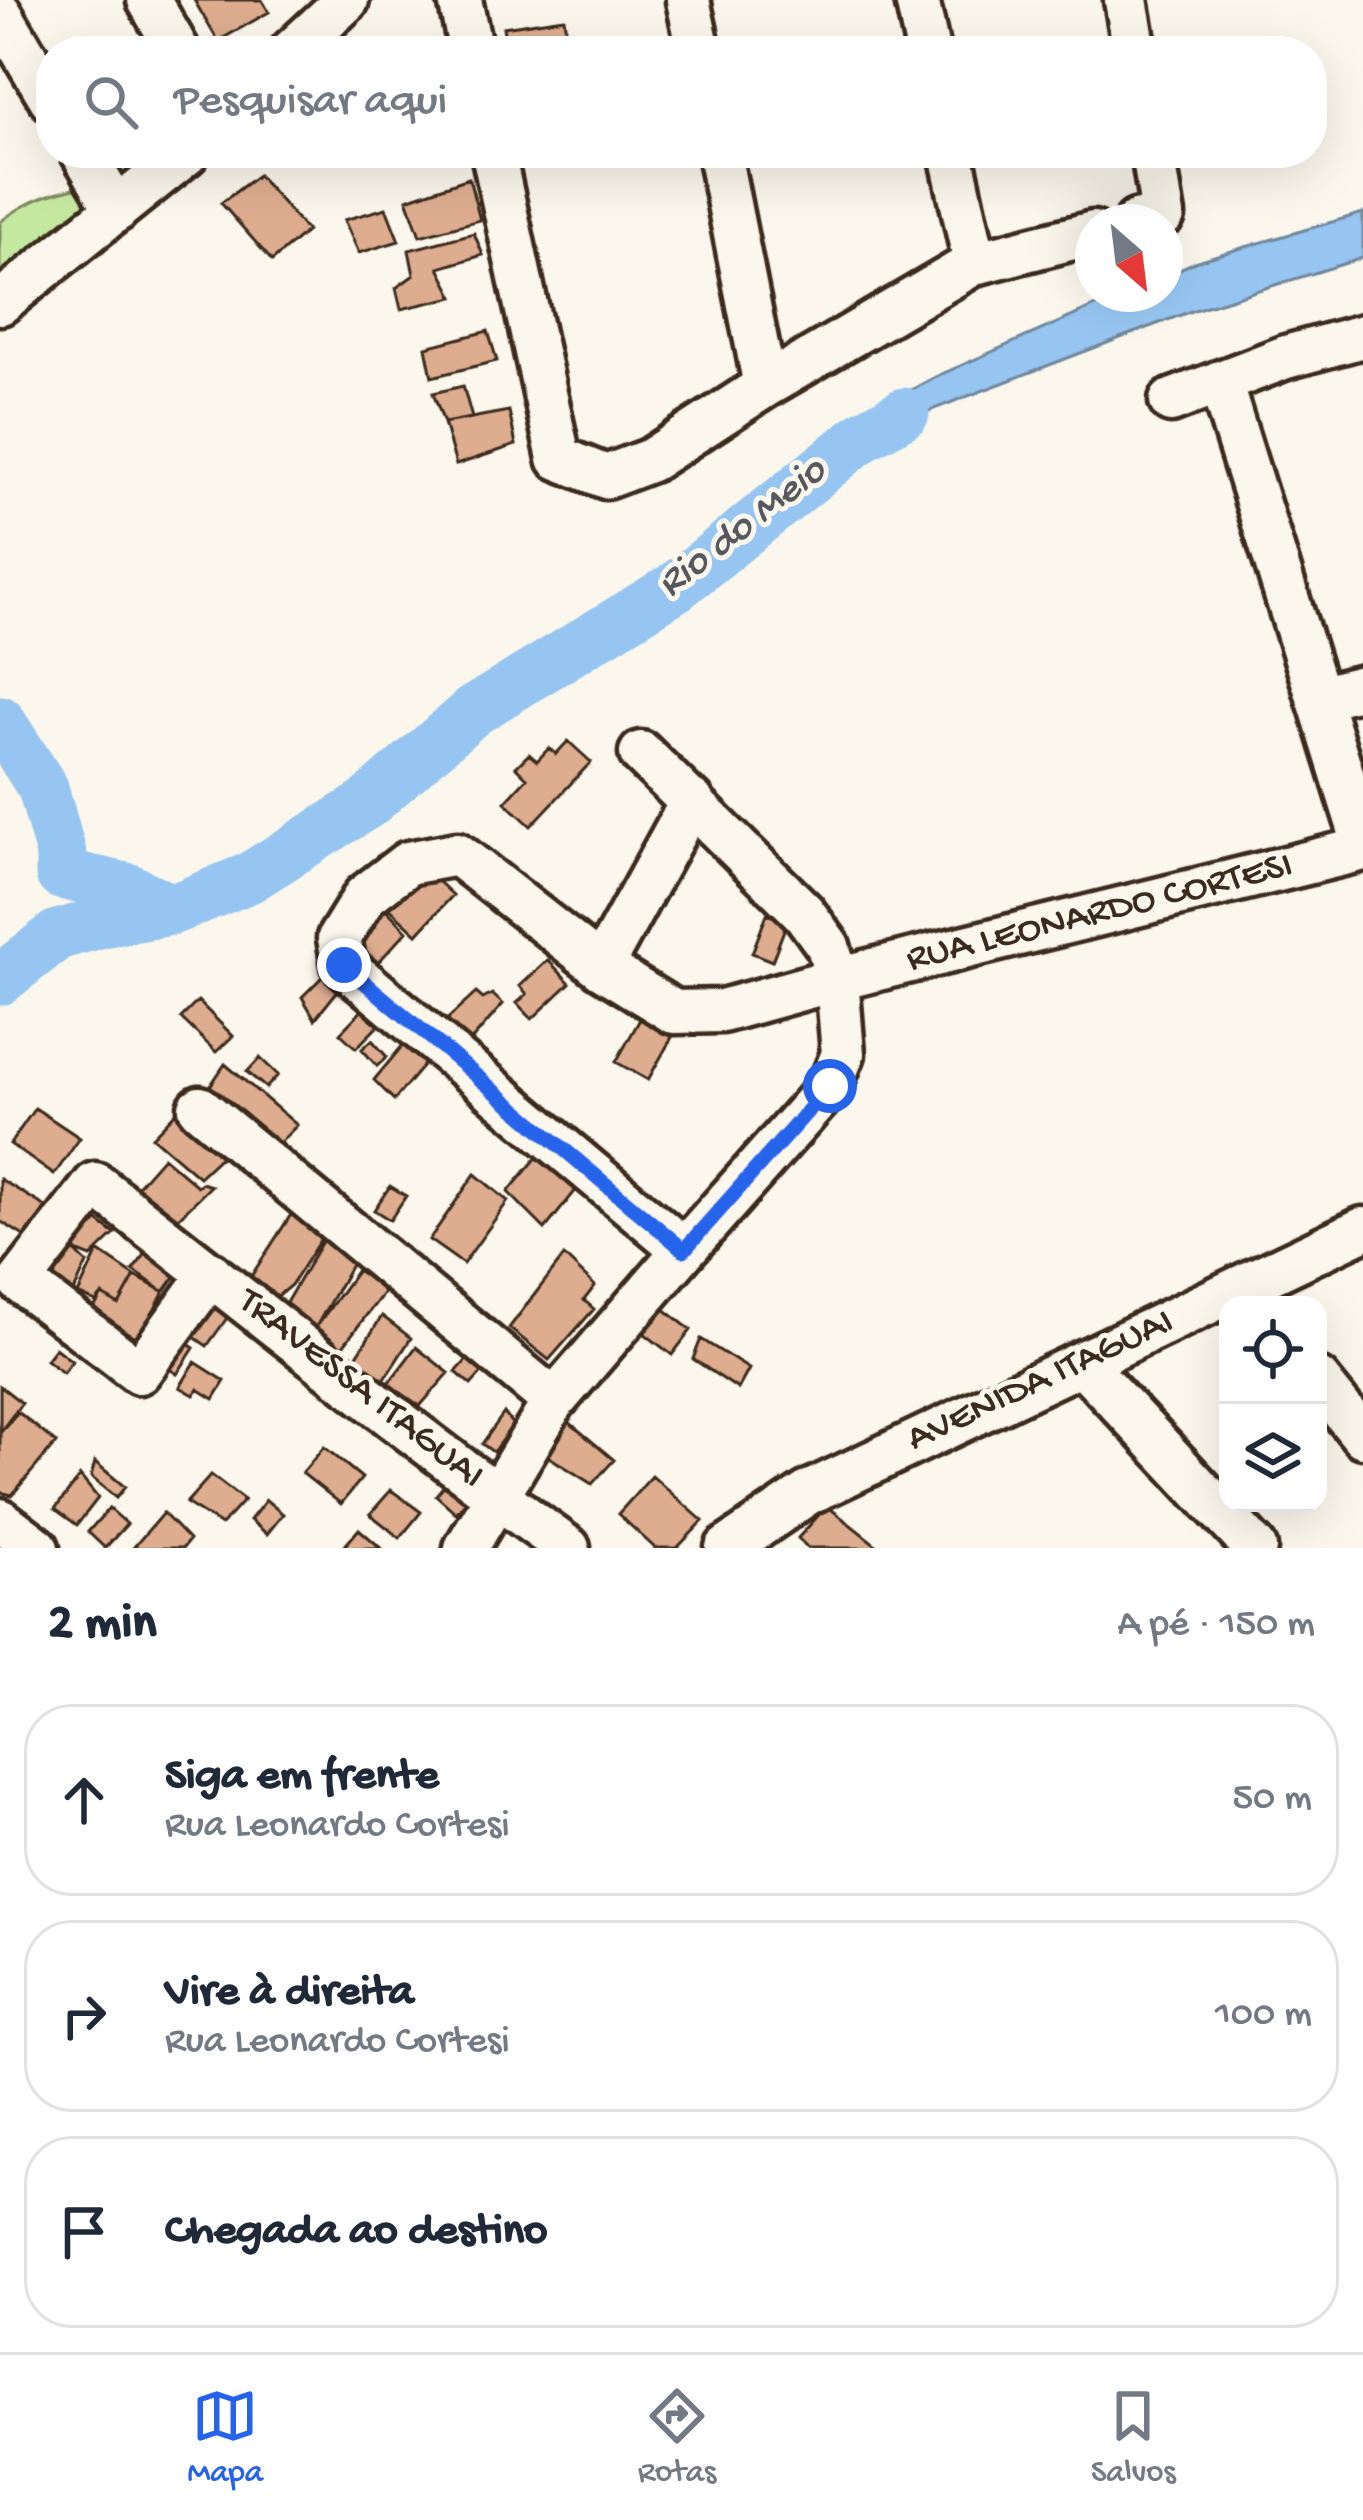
<!DOCTYPE html>
<html lang="pt">
<head>
<meta charset="utf-8">
<style>
  :root { --surface:#fff; --page:#f6f6f7; --text:#1f2937; --muted:#747a83; --line:#e0e1e3; --accent:#2563eb }
  body { margin:0; font-family:"Gochi Hand",sans-serif; background:var(--page); color:var(--text) }
  .controls { position:absolute; right:36px; bottom:36px; display:grid; overflow:hidden; border-radius:24px; box-shadow:0 12px 48px #0002 }
  .controls button { width:108px; height:108px; display:grid; place-items:center; padding:0; border:0; border-bottom:3px solid var(--line); background:var(--surface); color:var(--text); font:60px sans-serif }
  .compass { position:absolute; left:1075px; top:204px; width:108px; height:108px; border-radius:50%; background:var(--surface); box-shadow:0 12px 48px #0002; rotate:152deg }
  .stop { position:absolute; width:36px; height:36px; margin:-27px; border:9px solid #2563eb; border-radius:50%; background:#fff }
  .stop.end { background:#2563eb; border-color:#fff; box-shadow:0 3px 12px #0008 }
  .list { margin:0; padding:0; list-style:none }
  h2 { display:flex; justify-content:space-between; align-items:center; height:156px; margin:0; padding:0 48px; font-size:51px }
  h2 small { font-size:39px; font-weight:400; color:var(--muted) }
  .list li { display:grid; grid-template-columns:78px 1fr auto; gap:36px; align-items:center; box-sizing:border-box; height:192px; margin:0 24px 24px; padding:0 24px; border:3px solid var(--line); border-radius:48px }
  .list b { display:block; font-size:45px; white-space:nowrap }
  .list p { margin:0; font-size:39px; white-space:nowrap; color:var(--muted) }
  .list em { font-size:39px; font-style:normal; color:var(--muted) }
  .icon { flex:none; width:66px; height:66px; fill:none; stroke:currentColor; stroke-width:2; stroke-linecap:round; stroke-linejoin:round }
  .map { position:relative; flex:none; width:1363px; height:1548px; overflow:hidden }
  .search { position:absolute; background:var(--surface); box-shadow:0 12px 48px #0002; left:36px; right:36px; top:36px; height:132px; display:flex; align-items:center; gap:30px; box-sizing:border-box; padding:0 42px; border-radius:48px; color:var(--muted); font-size:45px }
  .sheet { height:804px; background:var(--surface) }
  nav { display:flex; justify-content:space-around; align-items:center; box-sizing:border-box; height:168px; border-top:3px solid var(--line); background:var(--surface); font-size:33px; color:var(--muted) }
  nav a { display:grid; justify-items:center; gap:6px }
  nav .on { color:var(--accent) }
  .map>svg:first-child { display:block }
  .green { fill:#c5e8a1; stroke:#808960; stroke-width:3 }
  .water { fill:#95c5f0; stroke:#71879c; stroke-width:3 }
  .lines { fill:none; stroke-linecap:round; stroke-linejoin:round }
  .river { stroke:#95c5f0; stroke-width:51 }
  .building { fill:#dead90; stroke:#3b2a1e; stroke-width:3 }
  .minor-casing { stroke:#3b2a1e; stroke-width:51 }
  .minor { stroke:#fbf7ec; stroke-width:42 }
  .route { stroke:#2563eb; stroke-width:15 }
  .labels { text-anchor:middle; dominant-baseline:central; stroke-width:10; stroke-linejoin:round; paint-order:stroke }
  .street-label { font-size:39px; fill:#3b2a1e; stroke:#fbf7ec }
  .water-label { font-size:42px; font-style:italic; fill:#56585d; stroke:#fbf7ec }
</style>
</head>
<body>
<div class="map">
<svg width="1363" height="1548" viewBox="0 0 1363 1548">
  <rect width="100%" height="100%" fill="#fbf7ec"/>
  <filter id="ink" filterUnits="userSpaceOnUse"><feTurbulence type="fractalNoise" baseFrequency=".00833" numOctaves="2"/><feDisplacementMap in="SourceGraphic" scale="24" xChannelSelector="R" yChannelSelector="G"/><feConvolveMatrix kernelMatrix="1 2 1 2 8 2 1 2 1" color-interpolation-filters="sRGB"/></filter>
  <g filter="url(#ink)">
    <path class="green" d="M 94,184 L 107,205 L 0,295 L 0,222 C 30,198 57,191 94,184 Z"/>
    <path class="water" d="M 1363,213 L 1363,258 L 1194,310 L 863,436 L 770,511 L 818,454 L 853,421 L 935,377 L 1123,294 L 1165,294 L 1165,276 L 1197,261 Z"/>
    <g class="lines">
      <path class="river" d="M 0,721 L 43,788 L 61,854 L 61,874 L 130,889 L 170,909
        M 0,980 L 57,935 L 107,921 L 171,910 L 249,878 L 367,804 L 473,711 L 677,586 L 863,436 L 904,413"/>
    </g>
    <path class="building" d="M 194,0 L 262,0 L 269,12 L 218,41 Z
      M 564,18 L 569,51 L 507,51 L 503,27 Z
      M 258,175 L 307,231 L 272,261 L 221,203 Z
      M 469,178 L 480,220 L 420,236 L 407,199 Z
      M 386,208 L 399,241 L 359,253 L 344,220 Z
      M 474,233 L 483,255 L 439,268 L 454,297 L 401,309 L 396,288 L 414,275 L 409,250 Z
      M 488,331 L 497,361 L 432,377 L 426,347 Z
      M 463,386 L 472,418 L 444,423 L 433,393 Z
      M 509,411 L 516,445 L 456,465 L 444,423 Z
      M 568,741 L 591,762 L 531,826 L 505,802 L 527,778 L 516,767 L 529,754 L 537,761 L 549,748 L 556,754 Z
      M 426,870 L 453,895 L 417,934 L 384,903 L 389,897 L 395,903 Z
      M 381,904 L 407,931 L 373,968 L 347,944 Z
      M 767,914 L 787,922 L 772,961 L 752,953 Z
      M 548,960 L 570,983 L 532,1019 L 517,1003 L 527,994 L 520,986 Z
      M 330,969 L 348,978 L 315,1019 L 302,997 Z
      M 476,993 L 483,999 L 492,994 L 503,1004 L 464,1049 L 440,1026 Z
      M 198,1001 L 233,1036 L 216,1052 L 181,1018 Z
      M 366,1006 L 381,1023 L 356,1048 L 340,1033 Z
      M 644,1012 L 676,1030 L 648,1080 L 616,1062 Z
      M 408,1039 L 428,1060 L 394,1100 L 374,1080 Z
      M 372,1040 L 387,1057 L 377,1066 L 362,1049 Z
      M 260,1058 L 278,1075 L 266,1088 L 247,1072 Z
      M 225,1064 L 297,1125 L 267,1156 L 202,1098 Z
      M 35,1108 L 80,1138 L 54,1175 L 10,1144 Z
      M 180,1108 L 230,1148 L 199,1177 L 152,1137 Z
      M 544,1149 L 581,1184 L 545,1229 L 508,1192 Z
      M 163,1157 L 197,1186 L 202,1183 L 211,1186 L 172,1224 L 133,1191 Z
      M 475,1174 L 508,1201 L 463,1264 L 429,1240 Z
      M 0,1179 L 46,1207 L 27,1238 L 0,1221 Z
      M 390,1186 L 406,1196 L 390,1220 L 374,1210 Z
      M 296,1207 L 327,1229 L 291,1285 L 273,1300 L 248,1281 Z
      M 87,1213 L 115,1234 L 91,1257 L 66,1247 Z
      M 61,1238 L 87,1263 L 73,1294 L 38,1270 Z
      M 324,1238 L 352,1263 L 308,1341 L 277,1318 Z
      M 151,1247 L 180,1270 L 164,1292 L 133,1270 Z
      M 98,1251 L 135,1276 L 119,1305 L 102,1295 L 96,1302 L 78,1294 Z
      M 564,1256 L 595,1286 L 584,1300 L 594,1309 L 549,1360 L 509,1328 Z
      M 357,1270 L 385,1291 L 340,1350 L 316,1327 Z
      M 135,1276 L 164,1292 L 139,1339 L 91,1313 L 102,1295 L 119,1305 Z
      M 205,1293 L 232,1311 L 207,1346 L 181,1328 Z
      M 650,1298 L 691,1330 L 672,1355 L 631,1323 Z
      M 382,1316 L 411,1338 L 376,1392 L 348,1370 Z
      M 176,1336 L 194,1348 L 177,1374 L 159,1361 Z
      M 701,1339 L 749,1369 L 738,1389 L 693,1359 Z
      M 416,1347 L 449,1373 L 420,1406 L 388,1384 Z
      M 55,1348 L 72,1361 L 63,1373 L 46,1360 Z
      M 473,1353 L 488,1366 L 471,1385 L 456,1372 Z
      M 195,1362 L 225,1381 L 214,1399 L 198,1389 L 194,1395 L 180,1387 Z
      M 0,1386 L 22,1403 L 0,1432 Z
      M 18,1412 L 56,1443 L 12,1495 L 0,1492 L 0,1433 Z
      M 504,1413 L 513,1425 L 493,1452 L 482,1444 Z
      M 563,1417 L 614,1460 L 592,1484 L 538,1450 Z
      M 324,1447 L 362,1478 L 341,1504 L 302,1473 Z
      M 95,1462 L 125,1487 L 116,1498 L 91,1477 Z
      M 211,1475 L 244,1500 L 221,1525 L 186,1503 Z
      M 80,1476 L 98,1498 L 77,1525 L 55,1509 Z
      M 652,1476 L 703,1521 L 677,1548 L 655,1548 L 618,1514 Z
      M 451,1477 L 472,1495 L 456,1513 L 436,1495 Z
      M 391,1490 L 421,1512 L 400,1538 L 370,1514 Z
      M 266,1500 L 283,1514 L 267,1534 L 250,1520 Z
      M 827,1506 L 880,1548 L 808,1548 L 798,1538 Z
      M 109,1508 L 127,1524 L 105,1548 L 88,1532 Z
      M 163,1513 L 189,1540 L 183,1548 L 133,1548 Z
      M 359,1529 L 381,1548 L 343,1548 Z"/>
    <g class="lines">
      <g class="minor-casing">
        <path id="minor" d="M 149,0 L 178,51
          M 460,0 L 471,51
          M 688,0 L 699,51
          M 917,0 L 928,51
          M 1126,0 L 1135,51
          M 0,13 L 51,99
          M 292,51 L 347,0
          M 83,153 L 117,210
          M 493,153 L 559,458 L 606,477 L 651,460 L 765,386 L 975,263 L 1093,233
          M 719,153 L 765,386
          M 951,153 L 975,263
          M 1136,222 L 1163,215 L 1153,153
          M 0,303 L 187,153
          M 1220,382 L 1363,841
          M 1171,401 L 1286,357 L 1363,336
          M 1318,698 L 1363,687
          M 601,967 L 692,801
          M 200,1108 L 554,1401
          M 684,1250 L 344,965 L 339,938 L 365,896 L 408,863 L 457,854 L 601,967 L 674,1012 L 722,1011 L 837,979 L 1363,849
          M 211,1274 L 139,1372 L 20,1281 L 95,1184 C 252,1306 407,1432 568,1548
          M 1082,1363 L 1255,1548
          M 1318,1380 L 1363,1436
          M 0,1520 L 37,1548
          M 466,1548 L 554,1401 L 684,1250 L 830,1086 L 843,1054 L 837,979 L 828,946 L 804,913 L 641,753
          M 727,1548 L 808,1493 L 1363,1229"/>
      </g>
      <use href="#minor" class="minor"/>
    </g>
  </g>
  <g class="lines" filter="url(#ink)">
    <path class="route" d="M 344,965 L 684,1250 L 830,1086"/>
  </g>
  <g class="labels">
    <g class="street-label">
      <text transform="translate(1100 914) rotate(-14)">RUA LEONARDO CORTESI</text>
      <text transform="translate(1041 1382) rotate(-25)">AVENIDA ITAGUAI</text>
      <text transform="translate(360 1390) rotate(38)">TRAVESSA ITAGUAI</text>
    </g>
    <g class="water-label">
      <text transform="translate(743 529) rotate(-38)">Rio do Meio</text>
    </g>
  </g>
</svg>
<div class="controls">
<button><svg class="icon" aria-label="locate" viewBox="0 0 24 24"><circle cx="12" cy="12" r="6"/><path d="M12 2v4M12 18v4M2 12h4M18 12h4"/></svg></button>
<button><svg class="icon" aria-label="layers" viewBox="0 0 24 24"><path d="M12 4l9 5-9 5-9-5zM3 14l9 5 9-5"/></svg></button>
</div>
<svg class="compass" viewBox="-18 -18 36 36"><path d="M0-13l5 13h-10z" fill="#e53935"/><path d="M0 13l5-13h-10z" fill="#747a83"/></svg>
<div class="stop" style="left:830px;top:1086px"></div>
<div class="stop end" style="left:344px;top:965px"></div>
<div class="search"><svg class="icon" aria-label="search" viewBox="0 0 24 24"><circle cx="10" cy="10" r="6"/><path d="M15 15l6 6"/></svg>Pesquisar aqui</div>
</div>
<section class="sheet">
<h2>2 min<small>A pé · 150 m</small></h2>
<ul class="list">
<li><svg class="icon" aria-label="ahead" viewBox="0 0 24 24"><path d="M12 20V5M6 11l6-6 6 6"/></svg><div><b>Siga em frente</b><p>Rua Leonardo Cortesi</p></div><em>50 m</em></li>
<li><svg class="icon" aria-label="right" viewBox="0 0 24 24"><path d="M7 20v-9h11M14 6l5 5-5 5"/></svg><div><b>Vire à direita</b><p>Rua Leonardo Cortesi</p></div><em>100 m</em></li>
<li><svg class="icon" aria-label="arrive" viewBox="0 0 24 24"><path d="M6 21V4h12l-3 4 3 4H6"/></svg><div><b>Chegada ao destino</b></div></li>
</ul>
</section>
<nav>
<a class="on"><svg class="icon" aria-label="map" viewBox="0 0 24 24"><path d="M3 6l6-2 6 2 6-2v14l-6 2-6-2-6 2zM9 4v14M15 6v14"/></svg>Mapa</a>
<a><svg class="icon" aria-label="directions" viewBox="0 0 24 24"><path d="M12 3l9 9-9 9-9-9zM9 14v-3h6M13 9l2 2-2 2"/></svg>Rotas</a>
<a><svg class="icon" aria-label="saved" viewBox="0 0 24 24"><path d="M7 4h10v16l-5-4-5 4z"/></svg>Salvos</a>
</nav>
</body>
</html>
